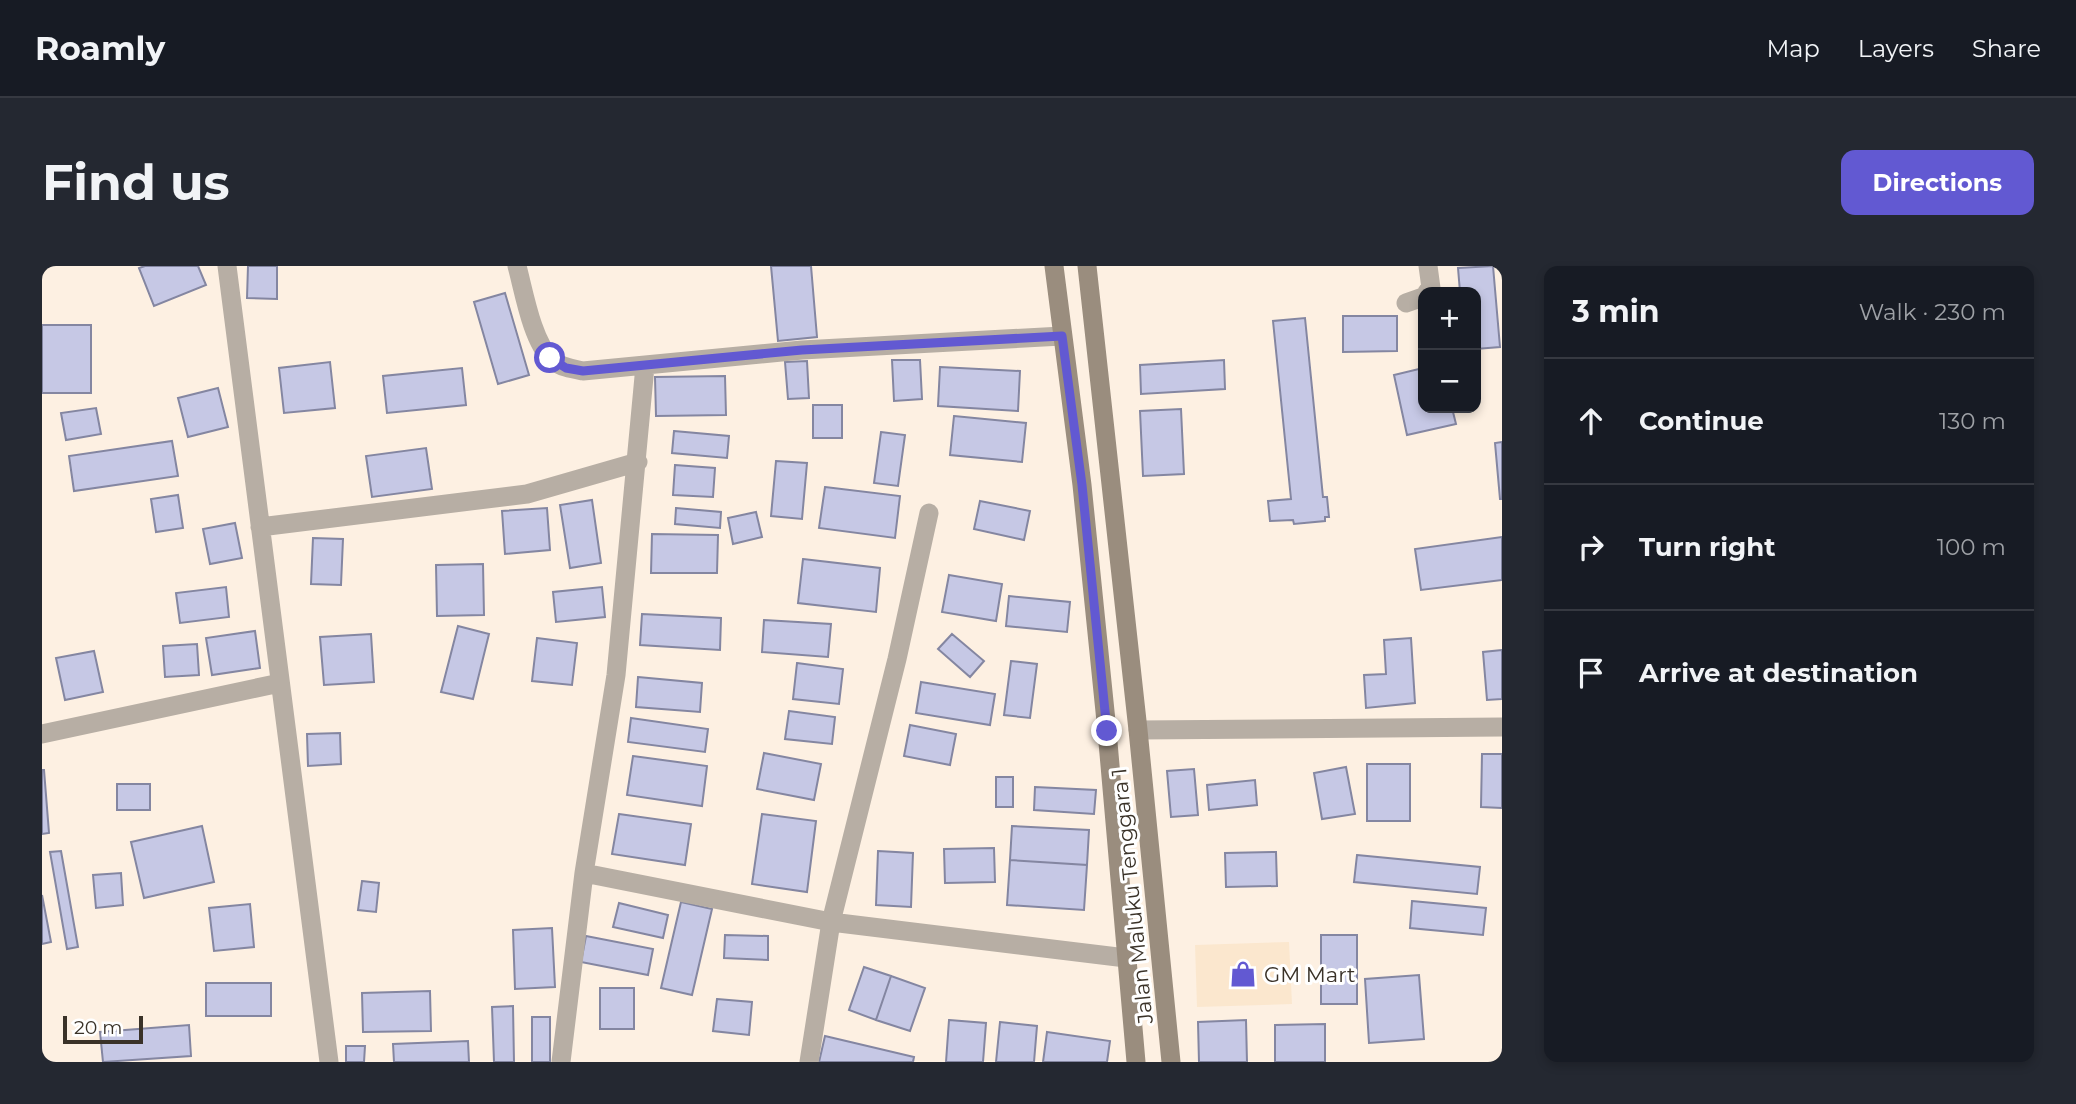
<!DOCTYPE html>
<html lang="en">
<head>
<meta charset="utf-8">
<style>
  :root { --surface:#171b24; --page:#242831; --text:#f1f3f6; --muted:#9ea1a6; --line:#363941; --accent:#6259d2 }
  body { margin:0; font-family:Montserrat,sans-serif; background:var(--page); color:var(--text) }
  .controls { position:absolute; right:21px; top:21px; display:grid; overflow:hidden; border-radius:14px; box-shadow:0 4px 10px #0003 }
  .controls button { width:63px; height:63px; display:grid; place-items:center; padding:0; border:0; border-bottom:2px solid var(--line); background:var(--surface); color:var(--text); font:35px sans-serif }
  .scale { position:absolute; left:21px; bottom:18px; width:80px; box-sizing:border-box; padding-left:7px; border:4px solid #3a3228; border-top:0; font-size:19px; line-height:24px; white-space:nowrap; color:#3a3228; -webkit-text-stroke:5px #fff; paint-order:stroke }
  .stop { position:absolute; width:21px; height:21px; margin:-16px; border:5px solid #6259d2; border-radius:50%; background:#fff }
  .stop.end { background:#6259d2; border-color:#fff; box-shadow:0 2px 7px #0008 }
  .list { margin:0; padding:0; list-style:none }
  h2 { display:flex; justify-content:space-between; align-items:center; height:91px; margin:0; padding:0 28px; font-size:30px }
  h2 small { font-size:23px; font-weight:400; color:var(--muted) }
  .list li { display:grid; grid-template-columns:46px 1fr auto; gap:21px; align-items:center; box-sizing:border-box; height:126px; padding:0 28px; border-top:2px solid var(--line) }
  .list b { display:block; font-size:26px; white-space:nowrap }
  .list em { font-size:23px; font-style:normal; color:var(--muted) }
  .icon { flex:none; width:38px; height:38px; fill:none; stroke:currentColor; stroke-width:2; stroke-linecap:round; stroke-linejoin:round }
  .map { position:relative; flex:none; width:1460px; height:796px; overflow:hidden; border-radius:14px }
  header { display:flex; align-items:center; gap:42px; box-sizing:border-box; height:98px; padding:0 35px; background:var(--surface); border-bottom:2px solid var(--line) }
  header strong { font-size:33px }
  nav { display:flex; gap:38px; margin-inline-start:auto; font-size:24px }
  .intro { display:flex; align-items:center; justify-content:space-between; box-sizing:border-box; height:168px; padding:0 42px }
  h1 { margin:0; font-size:49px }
  .button { padding:18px 32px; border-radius:14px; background:var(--accent); color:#fff; font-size:24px; font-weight:700 }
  main { display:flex; gap:42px; padding:0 42px }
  aside { flex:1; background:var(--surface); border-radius:14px; box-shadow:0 4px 10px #0003 }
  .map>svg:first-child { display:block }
  .built { fill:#fbe7ce }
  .building { fill:#c6c8e5; stroke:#8486a1; stroke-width:2 }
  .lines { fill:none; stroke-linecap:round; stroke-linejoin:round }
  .minor { stroke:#b7aea4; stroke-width:19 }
  .secondary { stroke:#9a8d7e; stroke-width:19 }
  .route { stroke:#6259d2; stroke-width:9 }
  .labels { text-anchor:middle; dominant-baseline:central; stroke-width:6; stroke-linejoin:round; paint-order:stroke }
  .street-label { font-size:21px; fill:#3a3228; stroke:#fff }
  .poi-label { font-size:21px; fill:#3a3228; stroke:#fff; text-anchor:start }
</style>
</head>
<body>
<header>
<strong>Roamly</strong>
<nav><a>Map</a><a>Layers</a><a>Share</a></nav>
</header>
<div class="intro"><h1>Find us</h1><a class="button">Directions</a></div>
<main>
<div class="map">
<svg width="1460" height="796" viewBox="0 0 1460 796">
  <rect width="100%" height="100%" fill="#fdf0e2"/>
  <path class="built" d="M 1247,676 L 1250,738 L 1155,741 L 1153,679 Z"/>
  <path class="building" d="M 103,0 L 156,0 L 164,19 L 112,40 L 97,2 Z
    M 206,0 L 235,0 L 235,33 L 205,32 Z
    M 729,0 L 769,0 L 775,71 L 736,75 Z
    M 1451,0 L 1458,81 L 1434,83 L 1434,26 L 1418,26 L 1416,2 Z
    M 463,27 L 487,109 L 456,118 L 432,36 Z
    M 1301,50 L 1355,50 L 1355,85 L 1301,86 Z
    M 1263,52 L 1281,231 L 1285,231 L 1287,251 L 1283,251 L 1283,255 L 1252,258 L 1251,254 L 1228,255 L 1226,235 L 1249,233 L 1231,55 Z
    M 0,59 L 49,59 L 49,127 L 0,127 Z
    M 850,94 L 878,94 L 880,133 L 852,135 Z
    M 1182,94 L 1183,123 L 1099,128 L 1098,99 Z
    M 765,95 L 767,132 L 746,133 L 743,96 Z
    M 288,96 L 293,142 L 242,147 L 237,102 Z
    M 898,101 L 978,105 L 976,145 L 896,140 Z
    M 420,102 L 424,139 L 345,147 L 341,110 Z
    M 1381,102 L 1381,142 L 1410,142 L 1414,158 L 1365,169 L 1352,109 Z
    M 683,110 L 684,149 L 614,150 L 613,111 Z
    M 176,122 L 186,161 L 146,171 L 136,132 Z
    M 771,139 L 800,139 L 800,172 L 771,172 Z
    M 54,142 L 59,168 L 24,174 L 19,147 Z
    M 1139,143 L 1142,208 L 1101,210 L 1098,145 Z
    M 912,150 L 984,157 L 980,196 L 908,189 Z
    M 632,165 L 687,170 L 685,192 L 630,187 Z
    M 839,166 L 863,169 L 856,220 L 832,217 Z
    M 130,175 L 136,210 L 32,225 L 27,190 Z
    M 1460,176 L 1460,233 L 1458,233 L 1453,177 Z
    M 384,182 L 390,223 L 330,231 L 324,190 Z
    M 734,195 L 765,197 L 760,253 L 729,250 Z
    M 633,199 L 673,202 L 671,231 L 631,229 Z
    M 783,221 L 858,230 L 853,272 L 777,262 Z
    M 136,229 L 141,262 L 114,266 L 109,233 Z
    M 550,234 L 559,297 L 528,302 L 518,239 Z
    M 938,235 L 988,245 L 982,274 L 932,263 Z
    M 505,242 L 508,284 L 463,288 L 460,245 Z
    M 634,242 L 679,246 L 678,262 L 633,258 Z
    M 714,246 L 720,271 L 691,278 L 686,252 Z
    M 193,257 L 200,292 L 168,298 L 161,263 Z
    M 610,268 L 676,269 L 675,307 L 609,307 Z
    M 1460,271 L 1460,314 L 1379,324 L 1373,283 Z
    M 271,272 L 301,273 L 299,319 L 269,318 Z
    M 761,293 L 838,302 L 834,346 L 756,337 Z
    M 441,298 L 442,349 L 395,350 L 394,299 Z
    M 907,309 L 960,318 L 954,355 L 900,346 Z
    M 184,321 L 187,351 L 138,357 L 134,327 Z
    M 560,321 L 563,351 L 514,356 L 511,326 Z
    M 967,330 L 1028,336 L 1025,366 L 964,360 Z
    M 600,348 L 679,352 L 678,384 L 598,379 Z
    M 722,354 L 789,358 L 786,391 L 720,386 Z
    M 416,360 L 447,368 L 431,433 L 399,426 Z
    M 213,365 L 218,402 L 170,409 L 164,372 Z
    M 329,368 L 332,416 L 282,419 L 278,371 Z
    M 910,368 L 942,395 L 928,411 L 896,383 Z
    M 495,372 L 535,377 L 530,419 L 490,415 Z
    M 1369,372 L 1373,437 L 1324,442 L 1322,409 L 1344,408 L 1342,374 Z
    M 155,378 L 157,409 L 123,411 L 121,380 Z
    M 1460,384 L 1460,433 L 1445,434 L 1441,386 Z
    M 52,385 L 61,426 L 23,434 L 14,392 Z
    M 969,395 L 995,398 L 988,452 L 962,449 Z
    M 755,397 L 801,403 L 797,438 L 751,433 Z
    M 596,411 L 660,417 L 658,446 L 594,441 Z
    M 879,416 L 953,428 L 948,459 L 874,447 Z
    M 747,445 L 793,451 L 790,478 L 743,473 Z
    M 589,452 L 666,463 L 663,486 L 586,476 Z
    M 868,459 L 914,468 L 908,499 L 862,490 Z
    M 298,467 L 299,498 L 266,500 L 265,468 Z
    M 722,487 L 779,498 L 772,534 L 715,523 Z
    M 1440,488 L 1460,488 L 1460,542 L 1439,541 Z
    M 591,490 L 665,500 L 660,540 L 585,529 Z
    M 1325,498 L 1368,498 L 1368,555 L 1325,555 Z
    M 1304,501 L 1313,548 L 1280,553 L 1272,507 Z
    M 1152,503 L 1156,549 L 1129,551 L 1125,505 Z
    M 0,504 L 2,504 L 7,567 L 0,568 Z
    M 954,511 L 971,511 L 971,541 L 954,541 Z
    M 1213,514 L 1215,539 L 1167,544 L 1165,519 Z
    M 75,518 L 108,518 L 108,544 L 75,544 Z
    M 993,521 L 1054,524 L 1052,548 L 992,544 Z
    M 577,548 L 649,558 L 643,599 L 570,588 Z
    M 720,548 L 774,555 L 765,626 L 710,618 Z
    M 160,560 L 172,616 L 102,632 L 89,576 Z
    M 970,560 L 1047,564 L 1045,599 L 968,594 Z
    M 952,582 L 953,616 L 903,617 L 902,583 Z
    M 19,585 L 36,681 L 25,683 L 8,586 Z
    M 836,585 L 871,587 L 869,641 L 834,639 Z
    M 1234,586 L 1235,620 L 1184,621 L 1183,587 Z
    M 1315,589 L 1438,601 L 1435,628 L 1312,616 Z
    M 968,594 L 1045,599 L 1042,644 L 965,639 Z
    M 79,607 L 81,639 L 54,642 L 51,609 Z
    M 320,615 L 337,617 L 334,646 L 316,644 Z
    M 0,629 L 9,676 L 0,678 Z
    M 1370,635 L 1444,642 L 1441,669 L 1368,662 Z
    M 639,636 L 670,643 L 650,729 L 619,722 Z
    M 577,637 L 626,649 L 621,672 L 571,661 Z
    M 208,638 L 212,681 L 172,685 L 167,642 Z
    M 510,662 L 513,721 L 473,723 L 471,664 Z
    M 683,669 L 726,670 L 726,694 L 682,692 Z
    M 1279,669 L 1315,669 L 1315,738 L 1279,738 Z
    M 544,670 L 611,683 L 606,709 L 539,696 Z
    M 822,701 L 849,710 L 834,754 L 807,744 Z
    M 1377,709 L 1382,773 L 1327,777 L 1323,713 Z
    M 849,710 L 883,722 L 868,765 L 834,754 Z
    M 164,717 L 229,717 L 229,750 L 164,750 Z
    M 558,722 L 592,722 L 592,763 L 558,763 Z
    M 388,725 L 389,765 L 321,766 L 320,727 Z
    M 675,733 L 710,736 L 707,769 L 671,765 Z
    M 471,740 L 472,796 L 452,796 L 450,741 Z
    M 490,751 L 508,751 L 508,796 L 490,796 Z
    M 907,754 L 944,757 L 941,796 L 904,796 Z
    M 1204,754 L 1205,796 L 1157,796 L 1156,756 Z
    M 958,756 L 995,760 L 992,796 L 954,796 Z
    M 1283,758 L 1283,796 L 1233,796 L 1233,759 Z
    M 147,759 L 149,790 L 61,796 L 58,766 Z
    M 1005,766 L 1068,775 L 1065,796 L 1001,796 Z
    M 783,770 L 872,791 L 871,796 L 777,796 Z
    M 426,775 L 427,796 L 352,796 L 351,778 Z
    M 304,780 L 323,780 L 322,796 L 304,796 Z"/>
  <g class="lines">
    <path class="minor" d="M 185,0 L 287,796
      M 475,0 C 482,26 490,75 510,94 C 518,101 530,103 541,105 L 760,84 L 1020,70
      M 1385,26 L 1389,22 L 1386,0
      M 1364,37 L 1381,31
      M 218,261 L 485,228 L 596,196
      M 1096,464 L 1460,461
      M 0,468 L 238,417
      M 542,607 L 574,409 L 603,100
      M 519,796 L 542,607 L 789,656 L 855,393 L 887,247
      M 767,796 L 789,656 L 1084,692"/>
    <path class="secondary" d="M 1012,0 L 1040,219 L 1065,465 L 1094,796
      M 1045,0 L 1096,464 L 1129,796"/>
  </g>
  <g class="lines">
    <path class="route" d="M 508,92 L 524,102 L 541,105 L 760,84 L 1020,70 L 1040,219 L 1065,465"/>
  </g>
  <defs>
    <g id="shop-bare" transform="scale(2.1)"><path d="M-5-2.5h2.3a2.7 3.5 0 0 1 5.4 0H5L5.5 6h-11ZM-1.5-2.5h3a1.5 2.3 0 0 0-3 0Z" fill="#6259d2" stroke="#fff" stroke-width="2.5" paint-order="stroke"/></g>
  </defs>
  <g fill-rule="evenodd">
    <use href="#shop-bare" x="1201" y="708"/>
  </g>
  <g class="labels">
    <g class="street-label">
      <text transform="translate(1090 630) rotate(-96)">Jalan Maluku Tenggara 1</text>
    </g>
    <g class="poi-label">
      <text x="1222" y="708">GM Mart</text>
    </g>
  </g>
</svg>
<div class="controls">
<button>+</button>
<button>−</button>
</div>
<div class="scale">20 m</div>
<div class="stop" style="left:508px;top:92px"></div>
<div class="stop end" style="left:1065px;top:465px"></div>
</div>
<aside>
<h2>3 min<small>Walk · 230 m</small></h2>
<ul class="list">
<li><svg class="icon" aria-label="ahead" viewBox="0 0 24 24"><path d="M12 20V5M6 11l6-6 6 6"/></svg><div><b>Continue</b></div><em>130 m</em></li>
<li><svg class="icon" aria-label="right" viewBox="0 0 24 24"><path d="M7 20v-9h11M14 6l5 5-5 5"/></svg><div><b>Turn right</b></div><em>100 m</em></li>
<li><svg class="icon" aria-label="arrive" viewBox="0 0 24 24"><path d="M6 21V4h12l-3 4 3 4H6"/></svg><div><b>Arrive at destination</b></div></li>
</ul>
</aside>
</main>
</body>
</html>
